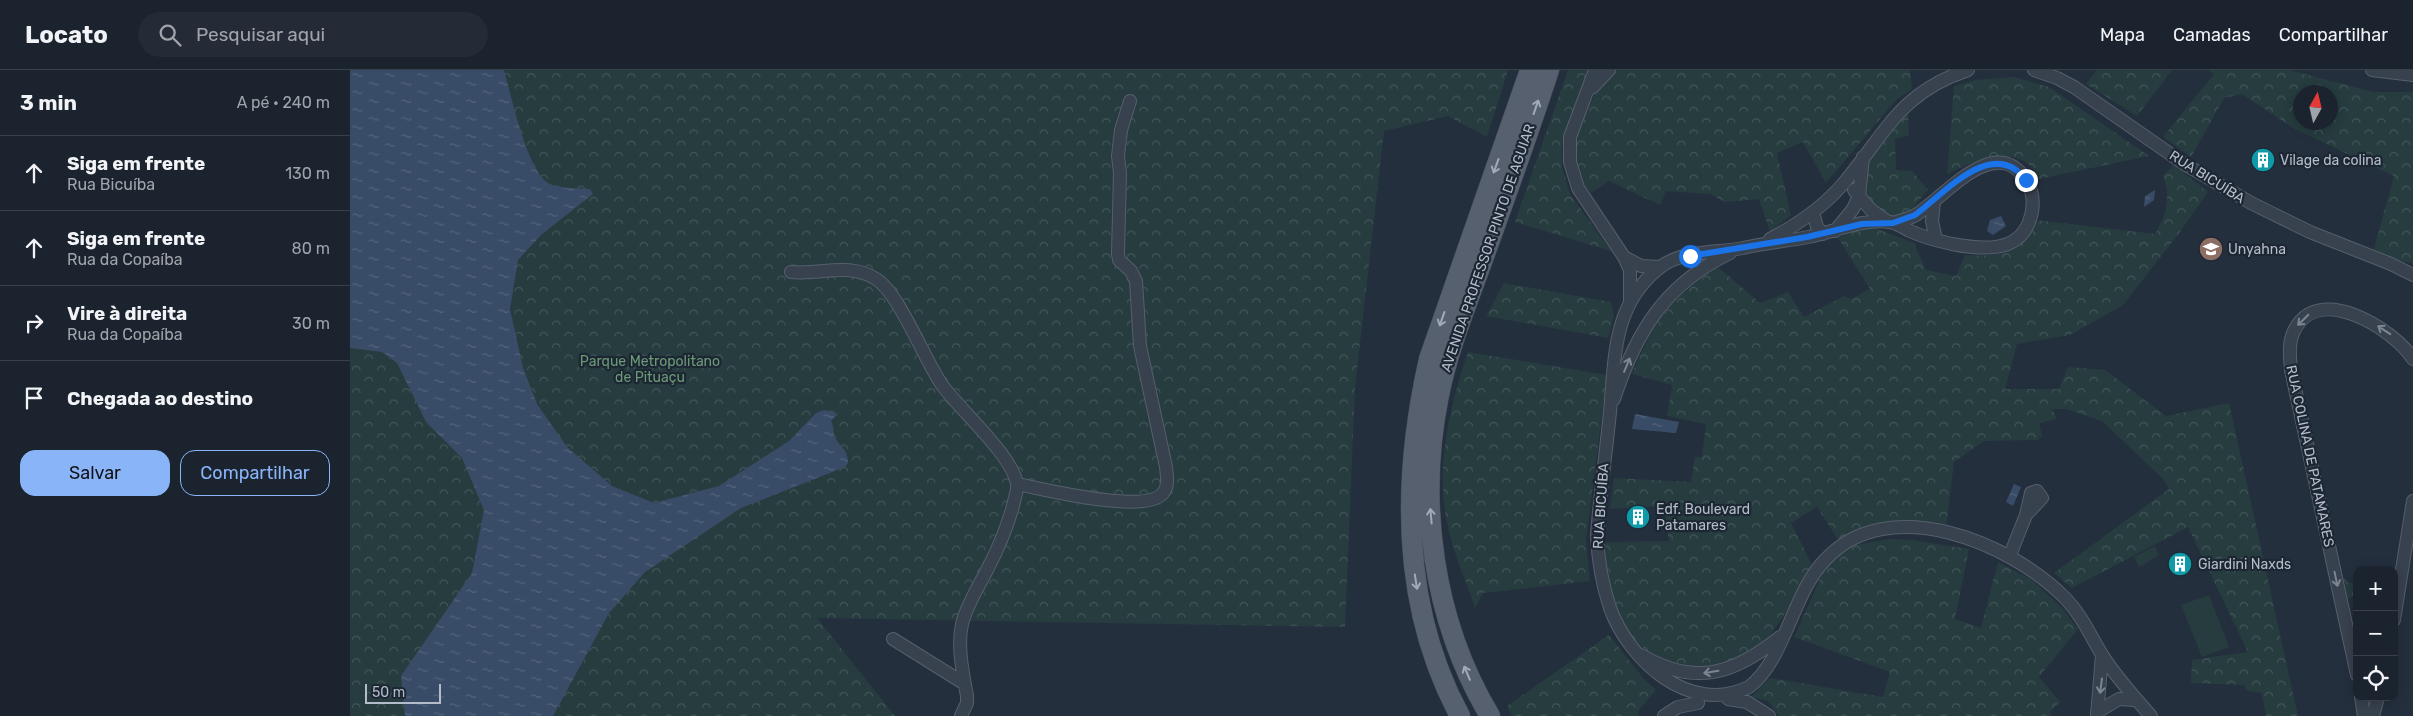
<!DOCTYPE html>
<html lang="pt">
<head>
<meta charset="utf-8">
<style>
  :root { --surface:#1b232e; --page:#242b36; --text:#f1f3f6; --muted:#a0a4aa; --line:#39404a; --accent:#8ab4f8 }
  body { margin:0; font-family:Rubik,sans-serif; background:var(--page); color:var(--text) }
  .controls { position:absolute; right:15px; bottom:15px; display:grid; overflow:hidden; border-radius:10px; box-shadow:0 2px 12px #0003 }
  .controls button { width:45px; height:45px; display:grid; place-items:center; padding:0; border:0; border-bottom:1px solid var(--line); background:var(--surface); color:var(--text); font:25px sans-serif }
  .compass { position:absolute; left:1943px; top:15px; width:45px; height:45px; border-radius:50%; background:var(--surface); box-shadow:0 2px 12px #0003; rotate:8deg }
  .scale { position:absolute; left:15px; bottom:12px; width:76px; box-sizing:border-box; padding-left:5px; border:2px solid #b4bcc9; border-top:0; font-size:14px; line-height:18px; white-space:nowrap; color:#b4bcc9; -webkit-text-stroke:4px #1d2633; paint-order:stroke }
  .stop { position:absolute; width:15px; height:15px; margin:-11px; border:4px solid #1a73e8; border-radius:50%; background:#fff }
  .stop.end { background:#1a73e8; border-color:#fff; box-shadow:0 1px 5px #0008 }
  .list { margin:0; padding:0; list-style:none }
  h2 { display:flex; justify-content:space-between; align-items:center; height:65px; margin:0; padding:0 20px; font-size:21px }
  h2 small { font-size:16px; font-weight:400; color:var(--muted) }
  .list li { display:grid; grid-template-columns:32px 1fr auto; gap:15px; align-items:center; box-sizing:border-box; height:75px; padding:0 20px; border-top:1px solid var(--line) }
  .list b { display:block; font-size:19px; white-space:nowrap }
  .list p { margin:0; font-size:16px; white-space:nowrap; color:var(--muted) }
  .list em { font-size:16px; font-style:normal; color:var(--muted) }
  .actions { display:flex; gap:10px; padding:15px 20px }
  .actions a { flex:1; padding:11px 0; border:1px solid var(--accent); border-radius:15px; text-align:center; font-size:18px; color:var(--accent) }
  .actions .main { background:var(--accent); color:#111 }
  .icon { flex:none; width:28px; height:28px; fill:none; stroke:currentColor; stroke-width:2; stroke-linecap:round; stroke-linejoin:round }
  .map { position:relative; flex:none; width:2063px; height:646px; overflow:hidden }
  header { display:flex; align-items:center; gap:30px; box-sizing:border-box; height:70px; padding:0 25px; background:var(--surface); border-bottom:1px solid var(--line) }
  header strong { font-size:24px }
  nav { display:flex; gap:28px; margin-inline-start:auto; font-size:18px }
  .search { width:350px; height:45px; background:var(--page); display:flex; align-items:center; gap:12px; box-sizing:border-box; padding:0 18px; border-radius:28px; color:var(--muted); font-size:19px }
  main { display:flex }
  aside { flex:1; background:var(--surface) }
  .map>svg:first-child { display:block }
  .forest { fill:url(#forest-crowns); fill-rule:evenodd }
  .pitch { fill:#263c3f }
  .water { fill:url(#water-ripples) }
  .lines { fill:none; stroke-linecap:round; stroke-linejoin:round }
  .street-casing { stroke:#565f6c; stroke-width:14 }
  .primary-casing { stroke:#414a57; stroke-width:21 }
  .street { stroke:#38414e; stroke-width:12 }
  .primary { stroke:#56606e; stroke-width:20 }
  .oneway { stroke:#a1aab7 }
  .oneway2 { stroke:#7c8592 }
  .route { stroke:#1a73e8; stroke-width:6 }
  .labels { text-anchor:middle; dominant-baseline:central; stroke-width:4.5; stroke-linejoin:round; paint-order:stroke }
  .poi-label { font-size:14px; fill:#b4bcc9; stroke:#1d2633; text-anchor:start }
  .street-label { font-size:14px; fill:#b4bcc9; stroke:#1d2633 }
  .park-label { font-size:14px; fill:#6b9a76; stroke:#1d2633 }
</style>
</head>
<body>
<header>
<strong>Locato</strong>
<div class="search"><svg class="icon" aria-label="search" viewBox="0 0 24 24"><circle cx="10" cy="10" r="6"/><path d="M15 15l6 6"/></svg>Pesquisar aqui</div>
<nav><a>Mapa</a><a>Camadas</a><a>Compartilhar</a></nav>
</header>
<main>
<aside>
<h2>3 min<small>A pé · 240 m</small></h2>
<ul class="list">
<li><svg class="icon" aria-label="ahead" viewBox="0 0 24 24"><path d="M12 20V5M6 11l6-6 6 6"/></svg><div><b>Siga em frente</b><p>Rua Bicuíba</p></div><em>130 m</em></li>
<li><svg class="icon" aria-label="ahead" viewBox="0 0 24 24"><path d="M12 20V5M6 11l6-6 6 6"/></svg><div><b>Siga em frente</b><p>Rua da Copaíba</p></div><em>80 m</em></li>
<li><svg class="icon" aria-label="right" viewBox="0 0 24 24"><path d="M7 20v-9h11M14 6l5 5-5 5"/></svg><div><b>Vire à direita</b><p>Rua da Copaíba</p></div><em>30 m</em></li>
<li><svg class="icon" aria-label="arrive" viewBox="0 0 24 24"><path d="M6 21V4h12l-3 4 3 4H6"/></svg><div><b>Chegada ao destino</b></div></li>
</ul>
<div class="actions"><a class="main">Salvar</a><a>Compartilhar</a></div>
</aside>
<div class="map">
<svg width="2063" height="646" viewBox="0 0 2063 646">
  <defs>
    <pattern id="forest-crowns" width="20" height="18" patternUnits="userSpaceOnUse" patternTransform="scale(1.25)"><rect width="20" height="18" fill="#263c3f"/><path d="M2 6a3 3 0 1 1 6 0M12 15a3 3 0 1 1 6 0" fill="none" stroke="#435659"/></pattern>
    <pattern id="water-ripples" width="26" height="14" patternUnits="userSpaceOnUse" patternTransform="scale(1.25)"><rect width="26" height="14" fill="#394c67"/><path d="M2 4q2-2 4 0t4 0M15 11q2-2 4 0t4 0" fill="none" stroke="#53647b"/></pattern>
  </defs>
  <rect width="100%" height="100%" fill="#242f3e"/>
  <path class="forest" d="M 0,0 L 1158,0 L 1137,67 L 1098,46 L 1034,61 L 1005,317 L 995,557 L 467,548 L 545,646 L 0,646 Z
    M 1218,0 L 1241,0 L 1212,74 L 1212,96 L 1220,124 L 1261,181 L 1165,152 Z
    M 1256,0 L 1560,0 L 1562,19 L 1546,30 L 1476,113 L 1453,72 L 1427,83 L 1441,145 L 1420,162 L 1409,129 L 1375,132 L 1360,124 L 1316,121 L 1310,135 L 1259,111 L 1241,123 L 1229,108 L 1221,76 Z
    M 1747,0 L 1822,0 L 1787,46 L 1736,14 Z
    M 1858,0 L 1939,0 L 2024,22 L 2063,22 L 2063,193 L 2022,186 L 2044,106 L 1945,59 L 1892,24 L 1874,28 L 1841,87 L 1813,67 L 1864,4 ZM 1950,22 L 1980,22 L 1980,52 L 1950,52 Z
    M 1664,7 L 1699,17 L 1799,86 L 1689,109 C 1686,104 1681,96 1677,93 C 1653,77 1619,93 1597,104 L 1604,16 L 1626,10 Z
    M 1558,41 L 1559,65 L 1545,69 L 1546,100 L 1562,101 L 1578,120 C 1572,126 1564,139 1557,142 C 1525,156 1502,118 1514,91 C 1519,81 1550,51 1558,41 Z
    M 1824,95 L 1858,122 L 1830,162 L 1773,235 L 1720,265 L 1667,274 L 1655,319 L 1709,319 L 1718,297 L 1755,300 L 1816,346 L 1879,333 L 1948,646 L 1916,646 L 1912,623 L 1897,621 L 1894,615 L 1841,613 L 1842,590 L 1898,582 L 1838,457 L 1722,518 L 1704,503 L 1819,419 L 1814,410 L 1752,351 L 1716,339 L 1702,339 L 1707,349 L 1689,353 L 1692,366 L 1688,370 L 1634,371 L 1604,392 L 1596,458 L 1535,454 L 1507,459 L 1489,471 L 1467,437 L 1441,453 L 1465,501 L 1412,577 L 1362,601 L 1310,591 L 1291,576 L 1261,546 L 1247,483 L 1257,472 L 1319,471 L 1314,436 L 1260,439 L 1264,408 L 1341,412 L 1345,387 L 1352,387 L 1356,354 L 1317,346 L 1322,315 L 1282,304 C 1304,252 1320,227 1368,197 L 1410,233 L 1438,222 L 1454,247 L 1494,226 L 1501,229 L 1520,219 L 1488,168 L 1517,155 L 1564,173 L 1576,200 L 1606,206 L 1615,185 C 1652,187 1668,184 1686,150 L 1805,164 C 1817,143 1821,129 1813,105 Z
    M 1154,213 L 1261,232 L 1264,246 L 1258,268 L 1136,246 Z
    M 1118,282 L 1257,305 L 1236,471 L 1240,511 L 1133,523 L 1125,538 C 1116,510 1100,475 1096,447 C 1086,393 1101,332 1118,282 Z
    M 1539,469 L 1563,470 L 1619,479 L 1605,549 L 1631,558 L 1648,492 L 1681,509 L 1712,538 L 1728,559 L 1689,607 L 1710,632 L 1700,642 L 1702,646 L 1429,646 L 1418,631 L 1401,627 L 1420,608 L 1533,627 L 1540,602 L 1444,567 L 1470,509 L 1489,478 Z
    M 1993,507 L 1997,512 L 2007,514 L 2007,539 L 2004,527 L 1997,529 Z
    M 1259,565 L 1293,608 L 1306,620 L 1289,640 L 1288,646 L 1162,646 L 1157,636 Z"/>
  <path class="pitch" d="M 1805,476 L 1809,485 L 1789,497 L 1784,487 Z
    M 1859,525 L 1879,577 L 1852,587 L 1831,535 Z"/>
  <path class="water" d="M 0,0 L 154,0 C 161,25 177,100 198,113 C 208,119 228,118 240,119 L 243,124 L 191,165 L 168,190 L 160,239 L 173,298 L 187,334 L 217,377 L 262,416 L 304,433 L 369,416 L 439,371 L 466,343 L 474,340 L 488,344 L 481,351 C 484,356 483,362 485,367 C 490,378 498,378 498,393 L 495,397 L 391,438 L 295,502 L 259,543 L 203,646 L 55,646 L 51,606 L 122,503 L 134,440 L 112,388 L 76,352 L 47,293 L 32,282 L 0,278 Z
    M 1805,120 L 1804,130 L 1794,137 L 1795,126 Z
    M 1651,146 L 1656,156 L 1643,165 L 1637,161 L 1640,150 Z
    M 1285,344 L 1329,352 L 1326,363 L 1282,359 Z
    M 1664,414 L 1671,417 L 1663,436 L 1656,432 Z"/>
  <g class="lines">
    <g class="street-casing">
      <path id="street" d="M 1245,0 L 1220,67 L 1220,92 L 1228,118 L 1274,187 L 1280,200 L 1280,231
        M 1684,0 L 1707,8 L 1724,17 L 1836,95 L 1901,133 L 1960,162 L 2041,194 L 2063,205
        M 2022,0 L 2063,5
        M 1242,18 L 1259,0
        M 1513,87 L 1509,126 L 1521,140 L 1538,152
        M 1584,131 L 1582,151 L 1586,170
        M 1463,142 L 1467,157 L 1473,164
        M 1543,153 C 1550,151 1557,149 1564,146 C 1592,130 1642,64 1674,107 C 1684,120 1685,137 1679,152 C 1667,184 1629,179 1602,174 C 1588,171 1573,167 1560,161 C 1554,158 1547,153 1540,152 C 1514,148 1483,162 1458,167 C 1437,171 1415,173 1393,178 C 1367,183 1331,180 1309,198 C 1262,235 1265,289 1260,342 C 1256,383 1250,424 1247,465 C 1248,490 1252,514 1260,538 C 1279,590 1339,646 1399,617 C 1435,590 1442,524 1475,490 C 1538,421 1662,473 1716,529 C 1733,547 1741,567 1754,588 C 1768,609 1784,627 1801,646
        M 1485,161 L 1503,139 L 1509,126 L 1504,120
        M 1420,169 C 1447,155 1473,137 1493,114 C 1536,63 1550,22 1618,0
        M 1274,187 L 1291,196 L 1309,197
        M 441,202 C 469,205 500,192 526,209 C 549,223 574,289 592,315 C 610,340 662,385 667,414 C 668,420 664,430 663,436 C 657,457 649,477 639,496 C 630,515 617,533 612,554 C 607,576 613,604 617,626 L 617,633 L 611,646
        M 1264,329 C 1286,262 1315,214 1380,183
        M 667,414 C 694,419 796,445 813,423 C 819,416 817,406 816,397 L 790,276 L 786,211 L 781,201 L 769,190 L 768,184 L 770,103 L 768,86 L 771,60 L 780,31
        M 1660,485 L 1676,445 L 1681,423 L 1687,421 L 1692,428 L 1676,445
        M 2044,550 L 2063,431
        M 543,569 L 615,614
        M 1291,585 C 1345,617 1384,604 1430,567
        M 2007,605 L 1941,300 C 1940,287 1938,273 1944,261 C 1967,212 2043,258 2063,289
        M 2011,627 L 2014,646
        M 1378,629 L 1397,632 L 1419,646
        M 1747,642 L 1769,629 L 1785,630
        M 1314,646 L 1328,637 L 1348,633
        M 1747,646 L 1752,585
        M 2023,646 L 2028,627"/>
    </g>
    <g class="primary-casing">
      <path id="primary" d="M 1110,646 C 1050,535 1052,409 1079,289 L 1180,0
        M 1140,646 C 1083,551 1067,433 1089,325 C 1098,280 1116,236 1132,192 C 1155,128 1178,65 1199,0"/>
    </g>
    <use href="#street" class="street"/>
    <use href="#primary" class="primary"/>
  </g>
  <defs><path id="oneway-shaft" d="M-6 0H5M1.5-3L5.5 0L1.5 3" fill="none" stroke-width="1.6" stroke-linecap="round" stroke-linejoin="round" transform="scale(1.25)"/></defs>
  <g class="oneway">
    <use href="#oneway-shaft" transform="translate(1186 37) rotate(-71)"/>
    <use href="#oneway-shaft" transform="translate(1146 96) rotate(110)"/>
    <use href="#oneway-shaft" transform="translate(1092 249) rotate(109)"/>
    <use href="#oneway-shaft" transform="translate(1081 446) rotate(-95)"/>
    <use href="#oneway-shaft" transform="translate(1066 512) rotate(81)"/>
    <use href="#oneway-shaft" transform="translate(1117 603) rotate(-113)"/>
  </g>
  <g class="oneway2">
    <use href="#oneway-shaft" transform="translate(1953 250) rotate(135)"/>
    <use href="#oneway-shaft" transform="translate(2034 260) rotate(-147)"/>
    <use href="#oneway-shaft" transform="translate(1277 295) rotate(-67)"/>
    <use href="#oneway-shaft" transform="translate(1986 509) rotate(78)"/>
    <use href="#oneway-shaft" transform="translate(1361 602) rotate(171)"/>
    <use href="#oneway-shaft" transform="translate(1751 616) rotate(97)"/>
  </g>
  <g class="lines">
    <path class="route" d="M 1340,186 L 1457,167 L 1512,154 L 1543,153 L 1565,145 C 1595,123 1643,66 1676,110"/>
  </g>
  <defs>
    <g id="building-disc" transform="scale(1.25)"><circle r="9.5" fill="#0f9aa8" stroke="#1d2633"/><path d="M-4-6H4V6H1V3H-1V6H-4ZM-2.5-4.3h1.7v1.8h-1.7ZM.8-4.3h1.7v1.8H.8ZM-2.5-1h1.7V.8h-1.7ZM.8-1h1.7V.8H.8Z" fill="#fff"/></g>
    <g id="university-disc" transform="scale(1.25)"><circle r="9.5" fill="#8d6e63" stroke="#1d2633"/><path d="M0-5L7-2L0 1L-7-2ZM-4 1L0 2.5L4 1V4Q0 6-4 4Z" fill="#fff"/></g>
  </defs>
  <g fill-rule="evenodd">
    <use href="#building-disc" x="1913" y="90"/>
    <use href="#university-disc" x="1861" y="179"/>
    <use href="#building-disc" x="1288" y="447"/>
    <use href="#building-disc" x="1830" y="494"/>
  </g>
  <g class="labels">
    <g class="poi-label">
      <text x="1930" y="90">Vilage da colina</text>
      <text x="1878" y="179">Unyahna</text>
      <text x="1306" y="439">Edf. Boulevard<tspan x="1306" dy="16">Patamares</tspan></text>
      <text x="1848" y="494">Giardini Naxds</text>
    </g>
    <g class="street-label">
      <text transform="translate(1857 107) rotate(32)">RUA BICUÍBA</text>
      <text transform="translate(1138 178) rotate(-71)">AVENIDA PROFESSOR PINTO DE AGUIAR</text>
      <text transform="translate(1960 386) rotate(78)">RUA COLINA DE PATAMARES</text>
      <text transform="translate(1251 436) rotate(-86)">RUA BICUÍBA</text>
    </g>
    <g class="park-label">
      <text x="300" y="291">Parque Metropolitano<tspan x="300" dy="16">de Pituaçu</tspan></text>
    </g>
  </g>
</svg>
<div class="controls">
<button>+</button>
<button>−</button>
<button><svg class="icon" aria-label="locate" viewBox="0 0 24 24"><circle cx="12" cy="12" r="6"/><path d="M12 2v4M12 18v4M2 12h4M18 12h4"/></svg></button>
</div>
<svg class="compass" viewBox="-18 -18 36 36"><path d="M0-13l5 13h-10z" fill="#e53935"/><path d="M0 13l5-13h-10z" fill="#a0a4aa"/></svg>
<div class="scale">50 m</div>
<div class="stop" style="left:1340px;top:186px"></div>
<div class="stop end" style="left:1676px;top:110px"></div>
</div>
</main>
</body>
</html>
